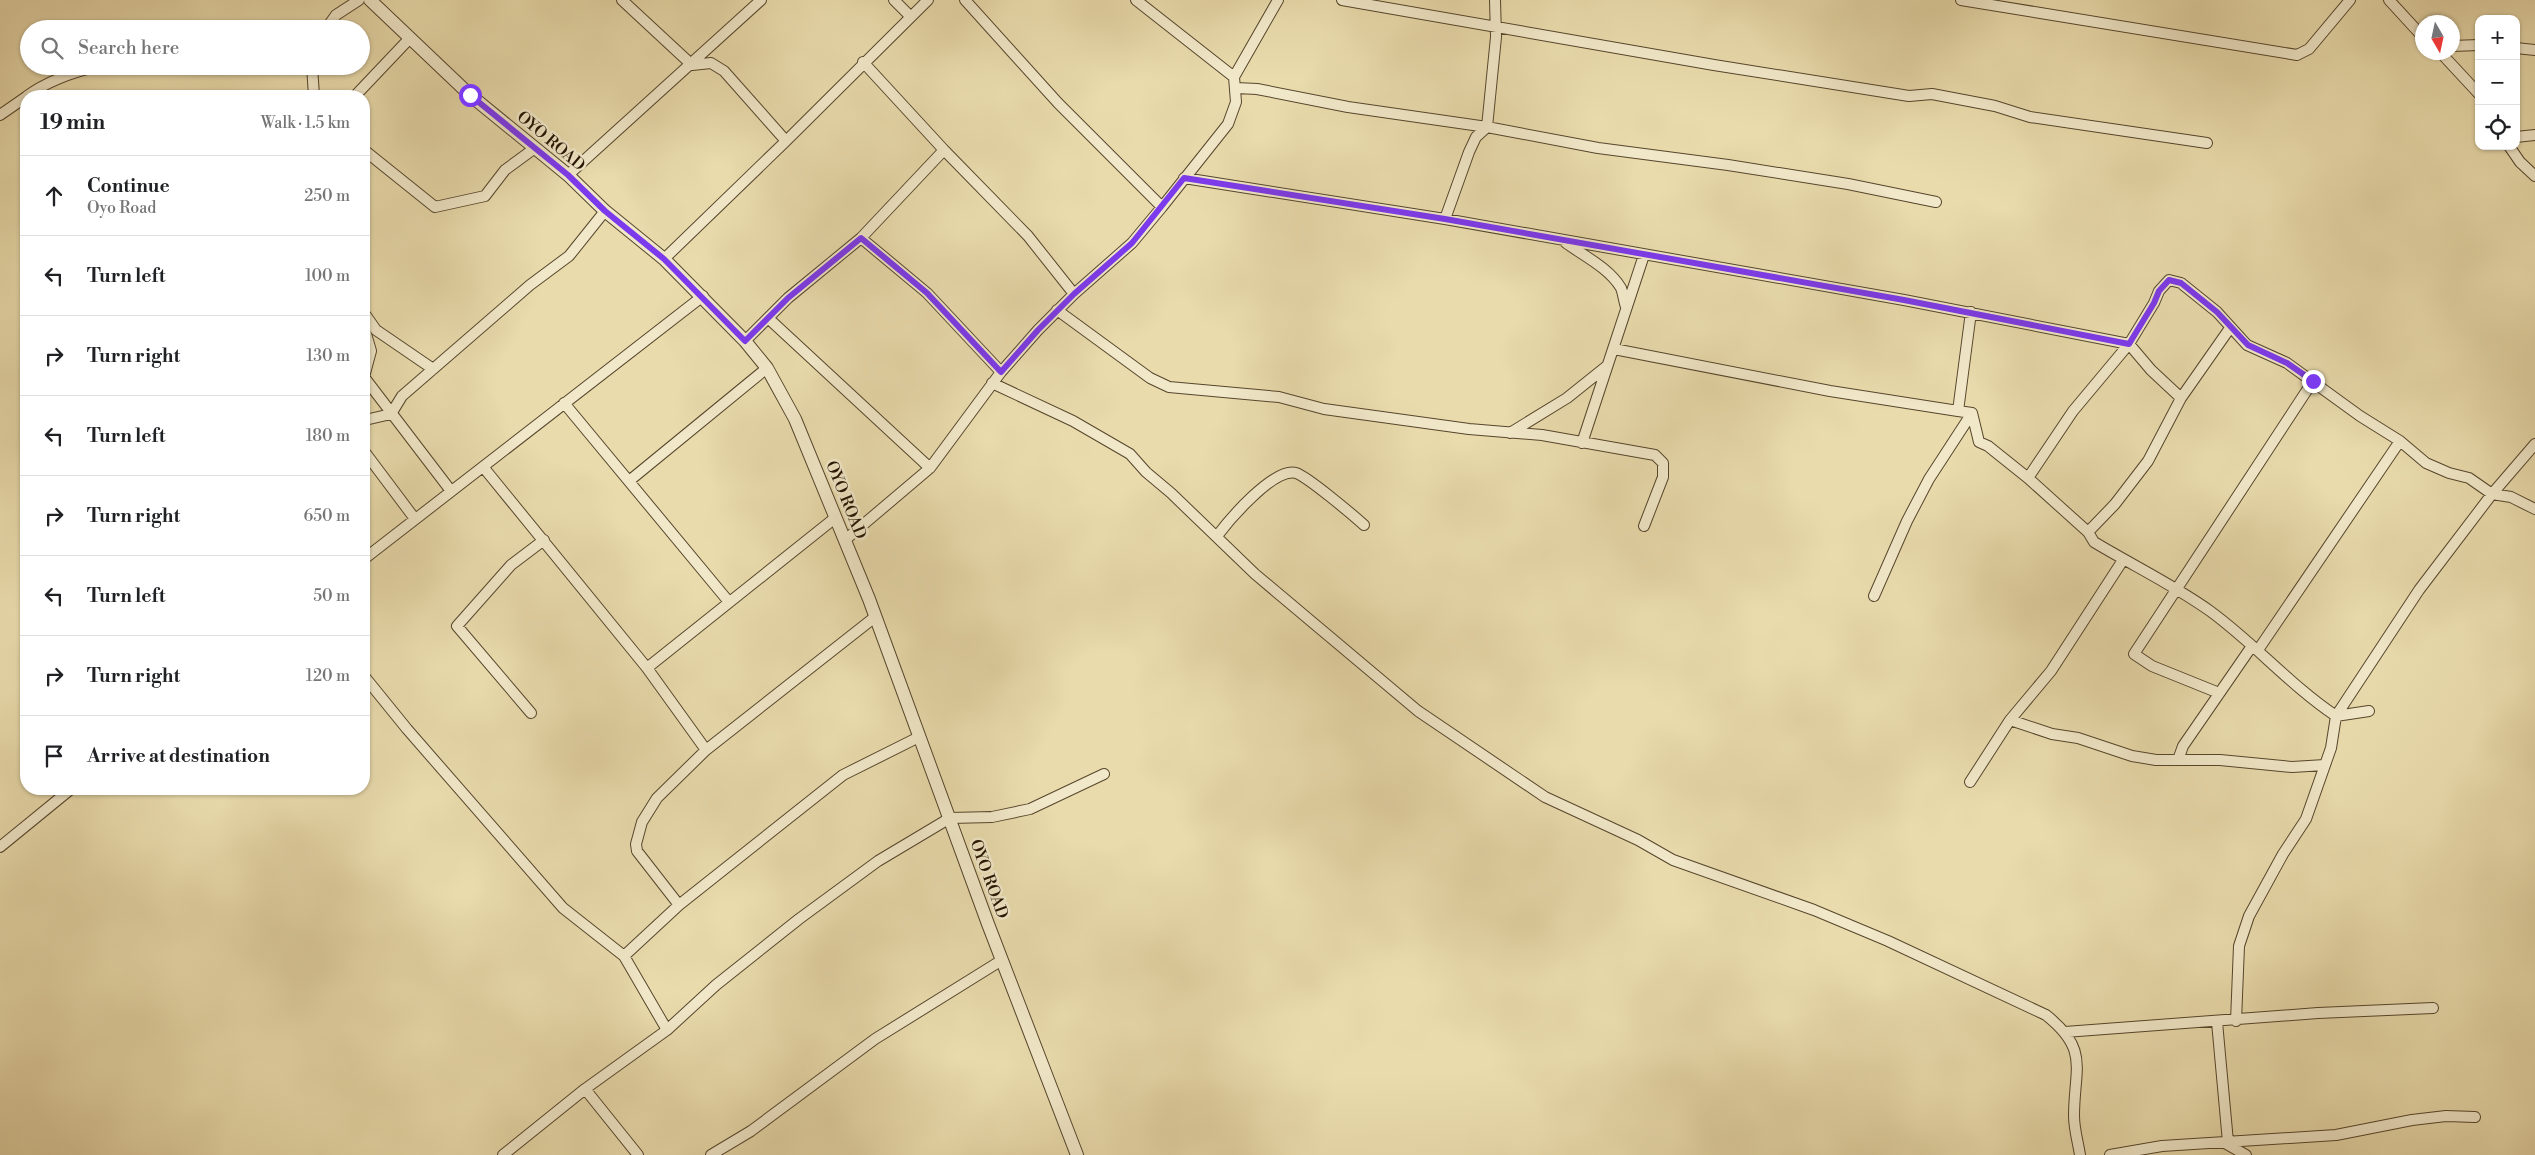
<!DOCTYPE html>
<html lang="en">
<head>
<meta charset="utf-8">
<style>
  :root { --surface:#fff; --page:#f6f6f6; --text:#202124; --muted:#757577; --line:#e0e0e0 }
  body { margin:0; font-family:"Libre Bodoni",serif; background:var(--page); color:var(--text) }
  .controls { position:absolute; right:15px; top:15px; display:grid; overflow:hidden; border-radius:10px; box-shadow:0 1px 4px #0004 }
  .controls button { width:45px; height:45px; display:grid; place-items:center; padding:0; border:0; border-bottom:1px solid var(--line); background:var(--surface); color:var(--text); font:25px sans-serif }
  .compass { position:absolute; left:2415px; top:15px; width:45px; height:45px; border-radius:50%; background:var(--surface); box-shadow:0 1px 4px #0004; rotate:171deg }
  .stop { position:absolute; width:15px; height:15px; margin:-11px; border:4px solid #7c3aed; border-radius:50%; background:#fff }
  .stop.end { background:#7c3aed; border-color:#fff; box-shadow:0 1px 5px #0008 }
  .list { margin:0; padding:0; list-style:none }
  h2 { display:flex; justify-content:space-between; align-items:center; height:65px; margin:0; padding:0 20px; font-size:21px }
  h2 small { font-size:16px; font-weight:400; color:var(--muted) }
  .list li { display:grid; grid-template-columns:32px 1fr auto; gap:15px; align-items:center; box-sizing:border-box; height:80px; padding:0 20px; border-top:1px solid var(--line) }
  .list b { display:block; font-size:19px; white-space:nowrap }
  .list p { margin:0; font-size:16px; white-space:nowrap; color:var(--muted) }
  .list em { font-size:16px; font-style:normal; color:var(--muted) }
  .icon { flex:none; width:28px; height:28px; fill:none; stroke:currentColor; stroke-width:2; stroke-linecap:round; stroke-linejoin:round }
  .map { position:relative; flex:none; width:2535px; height:1155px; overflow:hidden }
  .search { position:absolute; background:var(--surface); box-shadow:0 1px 4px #0004; left:20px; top:20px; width:350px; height:55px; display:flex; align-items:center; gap:12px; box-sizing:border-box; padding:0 18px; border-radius:28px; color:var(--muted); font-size:19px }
  .panel { position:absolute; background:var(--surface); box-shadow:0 1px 4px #0004; left:20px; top:90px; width:350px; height:705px; border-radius:20px }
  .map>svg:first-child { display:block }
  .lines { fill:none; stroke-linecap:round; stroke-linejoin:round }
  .minor-casing { stroke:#56462c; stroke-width:12 }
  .tertiary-casing { stroke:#56462c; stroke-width:14 }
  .minor { stroke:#f1e8c9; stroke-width:10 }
  .tertiary { stroke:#f1e8c9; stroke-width:12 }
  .route { stroke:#7c3aed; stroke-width:6 }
  .labels { text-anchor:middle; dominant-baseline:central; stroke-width:5; stroke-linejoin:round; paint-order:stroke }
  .street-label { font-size:16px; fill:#251402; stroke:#f1e8c9 }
</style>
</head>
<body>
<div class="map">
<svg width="2535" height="1155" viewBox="0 0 2535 1155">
  <rect width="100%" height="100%" fill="#e9dbac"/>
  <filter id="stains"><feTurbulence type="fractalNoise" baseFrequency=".004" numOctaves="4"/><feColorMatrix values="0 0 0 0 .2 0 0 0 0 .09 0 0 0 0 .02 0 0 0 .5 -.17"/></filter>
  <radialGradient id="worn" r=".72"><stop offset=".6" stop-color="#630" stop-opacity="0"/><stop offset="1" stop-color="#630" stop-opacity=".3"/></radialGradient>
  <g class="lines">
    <g class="minor-casing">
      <path id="minor" d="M 622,0 L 692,65 L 711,63 L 724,71 L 786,141
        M 894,0 L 910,16
        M 965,0 L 1058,103 L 1162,207
        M 1136,0 L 1234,77
        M 1342,0 L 1714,65 L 1909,96 L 1932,94 L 1995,106 L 2030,117 L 2207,143
        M 1961,0 L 2297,55 L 2309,49 L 2350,0
        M 2389,0 L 2422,36
        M 326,29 L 336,15 L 359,0
        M 2452,46 L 2479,45
        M 2516,48 L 2535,50
        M 2440,52 L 2479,94
        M 863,62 L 944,150 L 1028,236 L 1074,294
        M 205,66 L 210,68 L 227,66
        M 312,66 L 314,96
        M 1236,88 L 1257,89 L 1348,107 L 1487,127 L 1598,148 L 1728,165 L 1848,184 L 1936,202
        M 27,96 C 49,80 73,72 99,66
        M 355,96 L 410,38
        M 0,115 L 26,97
        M 2516,137 L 2535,135
        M 2509,146 L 2520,162 L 2535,176
        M 364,150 L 435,207 L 485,196 L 505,170 L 535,148
        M 568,175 L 761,0
        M 1184,178 L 1445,219 L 1904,300 L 2129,344 L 2154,303 L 2159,291 L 2169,280 L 2181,283 L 2217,312 L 2247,345 L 2287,363 L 2360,416 L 2400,441 L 2426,463 L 2449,473 L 2469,478 L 2492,494 L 2511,497 L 2535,509
        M 1445,219 L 1469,152 L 1476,137 L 1487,127 L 1496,37 L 1495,0
        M 861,238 L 927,293 L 1001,372
        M 1566,243 C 1584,256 1609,268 1621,288 C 1623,293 1624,301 1626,307
        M 664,259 L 786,141 L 928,0
        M 1057,310 L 1150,378 L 1169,387 L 1279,397 L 1324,409 L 1469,429 L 1542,435 L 1655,455 L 1663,463 L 1663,477 L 1644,526
        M 364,313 L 376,330 L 433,369
        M 768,318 L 930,468
        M 364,327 L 371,351 L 364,377 L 451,491
        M 745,341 L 788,298 L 861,238 L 944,150
        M 1614,349 L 1830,391 L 1958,411
        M 992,383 L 1073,421 L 1130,454 L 1146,472 L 1171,493 L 1255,574 L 1418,711 L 1545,797 L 1638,840 L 1673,860 L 1814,910 L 1888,941 L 2046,1015 C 2090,1050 2074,1068 2074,1116 C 2074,1129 2078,1142 2080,1155
        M 2181,398 L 2151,370 L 2129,344 L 2073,411 L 2028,478 L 2088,532 L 2115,504 L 2148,461 L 2181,398 L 2230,328
        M 564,403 L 729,602
        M 1972,413 L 1979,442 L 1988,446 L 2028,478
        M 364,423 L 365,420 L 391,414 L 402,396 L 530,285 L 569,256 L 605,211
        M 1510,433 L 1567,398 L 1607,366
        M 1582,443 L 1644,255
        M 364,451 L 415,519
        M 484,468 L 647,668 L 706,750
        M 629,481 L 767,368
        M 2088,532 L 2094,542 C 2132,565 2174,585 2210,611 C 2254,643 2291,686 2336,716 L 2369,711
        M 1217,536 C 1229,520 1274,467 1296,473 C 1308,477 1354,516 1364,525
        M 845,540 L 930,468 L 1001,372 L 1038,330 L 1074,294 L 1132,243 L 1162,207 L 1228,124 L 1236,102 L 1234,77 L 1278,0
        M 364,559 L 703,296
        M 1874,596 L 1907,521 L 1929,479 L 1972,413 L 1958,411 L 1971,312
        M 2258,650 L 2400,441
        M 647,668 L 835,518
        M 364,676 L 407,729 L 563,908 L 624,956 L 667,1030
        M 2219,693 L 2152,666 L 2134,654 L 2313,381
        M 531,713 L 457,626 L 511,565 L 544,540
        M 2010,720 L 2052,734 L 2078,738 L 2132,756 L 2156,760 L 2220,760 L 2292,767 L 2325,765
        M 2178,760 L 2183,746 L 2252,646
        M 1970,782 L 2010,720 L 2051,671 L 2123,560
        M 0,847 L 71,789
        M 679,905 L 637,851 L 636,844 L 642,822 L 657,798 L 706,750 L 875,617
        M 624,956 L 679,905 L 843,775 L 919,737
        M 2236,1021 L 2239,946 L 2249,916 L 2283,854 L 2306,819 L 2331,748 L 2336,716 L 2419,590 L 2492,494 L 2535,444
        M 2217,1022 L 2228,1142
        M 2065,1032 L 2318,1013 L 2433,1008
        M 585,1089 L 638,1155
        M 2223,1142 L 2246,1155
        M 503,1155 L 585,1089 L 667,1030 L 716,985 L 799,919 L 878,861 L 950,818 L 992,817 L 1030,809 L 1104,774
        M 711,1155 L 751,1131 L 875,1039 L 1002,960
        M 2110,1155 L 2162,1146 L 2336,1135 L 2412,1120 L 2446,1116 L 2475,1117"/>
    </g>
    <g class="tertiary-casing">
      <path id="tertiary" d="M 370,0 L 470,95 L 568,175 L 605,211 L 664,259 L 745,341 L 767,368 L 795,419 L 869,599 L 988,924 L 1077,1155"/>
    </g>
    <use href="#minor" class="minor"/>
    <use href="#tertiary" class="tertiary"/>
  </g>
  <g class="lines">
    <path class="route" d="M 470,95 L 568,175 L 605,211 L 664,259 L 745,341 L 788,298 L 861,238 L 927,293 L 1001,372 L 1038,330 L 1074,294 L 1132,243 L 1184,178 L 1445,219 L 1904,300 L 2129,344 L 2154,303 L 2159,291 L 2169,280 L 2181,283 L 2217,312 L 2248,345 L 2287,363 L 2313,381"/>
  </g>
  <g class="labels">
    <g class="street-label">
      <text transform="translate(551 141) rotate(40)">OYO ROAD</text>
      <text transform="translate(846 500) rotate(68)">OYO ROAD</text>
      <text transform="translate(989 879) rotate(70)">OYO ROAD</text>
    </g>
  </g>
  <rect width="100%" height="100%" filter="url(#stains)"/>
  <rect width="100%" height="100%" fill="url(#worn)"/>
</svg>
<div class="controls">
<button>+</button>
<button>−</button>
<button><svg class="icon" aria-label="locate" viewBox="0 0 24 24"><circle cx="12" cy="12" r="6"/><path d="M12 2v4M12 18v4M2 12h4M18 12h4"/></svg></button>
</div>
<svg class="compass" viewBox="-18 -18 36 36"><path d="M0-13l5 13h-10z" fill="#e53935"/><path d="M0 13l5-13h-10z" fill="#757577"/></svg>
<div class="stop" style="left:470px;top:95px"></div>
<div class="stop end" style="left:2313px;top:381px"></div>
<div class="search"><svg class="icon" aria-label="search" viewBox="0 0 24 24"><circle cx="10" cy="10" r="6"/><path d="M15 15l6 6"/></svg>Search here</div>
<section class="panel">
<h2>19 min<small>Walk · 1.5 km</small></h2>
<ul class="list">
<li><svg class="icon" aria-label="ahead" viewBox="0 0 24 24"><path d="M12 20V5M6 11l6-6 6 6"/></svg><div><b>Continue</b><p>Oyo Road</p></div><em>250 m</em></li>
<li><svg class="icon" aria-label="left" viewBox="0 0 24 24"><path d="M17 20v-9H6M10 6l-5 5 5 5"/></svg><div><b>Turn left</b></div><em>100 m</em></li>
<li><svg class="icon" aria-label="right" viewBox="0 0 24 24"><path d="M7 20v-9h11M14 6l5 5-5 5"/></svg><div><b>Turn right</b></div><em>130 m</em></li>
<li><svg class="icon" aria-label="left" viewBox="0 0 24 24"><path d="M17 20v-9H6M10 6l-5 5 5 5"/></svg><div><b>Turn left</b></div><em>180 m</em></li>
<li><svg class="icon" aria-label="right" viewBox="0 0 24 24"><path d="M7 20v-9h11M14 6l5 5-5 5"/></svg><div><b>Turn right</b></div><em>650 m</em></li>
<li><svg class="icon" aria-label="left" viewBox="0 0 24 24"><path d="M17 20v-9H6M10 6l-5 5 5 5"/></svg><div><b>Turn left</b></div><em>50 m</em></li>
<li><svg class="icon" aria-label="right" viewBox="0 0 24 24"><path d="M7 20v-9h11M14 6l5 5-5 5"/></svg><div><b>Turn right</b></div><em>120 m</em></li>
<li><svg class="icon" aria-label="arrive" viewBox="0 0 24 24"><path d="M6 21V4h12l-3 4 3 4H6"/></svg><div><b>Arrive at destination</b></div></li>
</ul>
</section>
</div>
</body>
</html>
